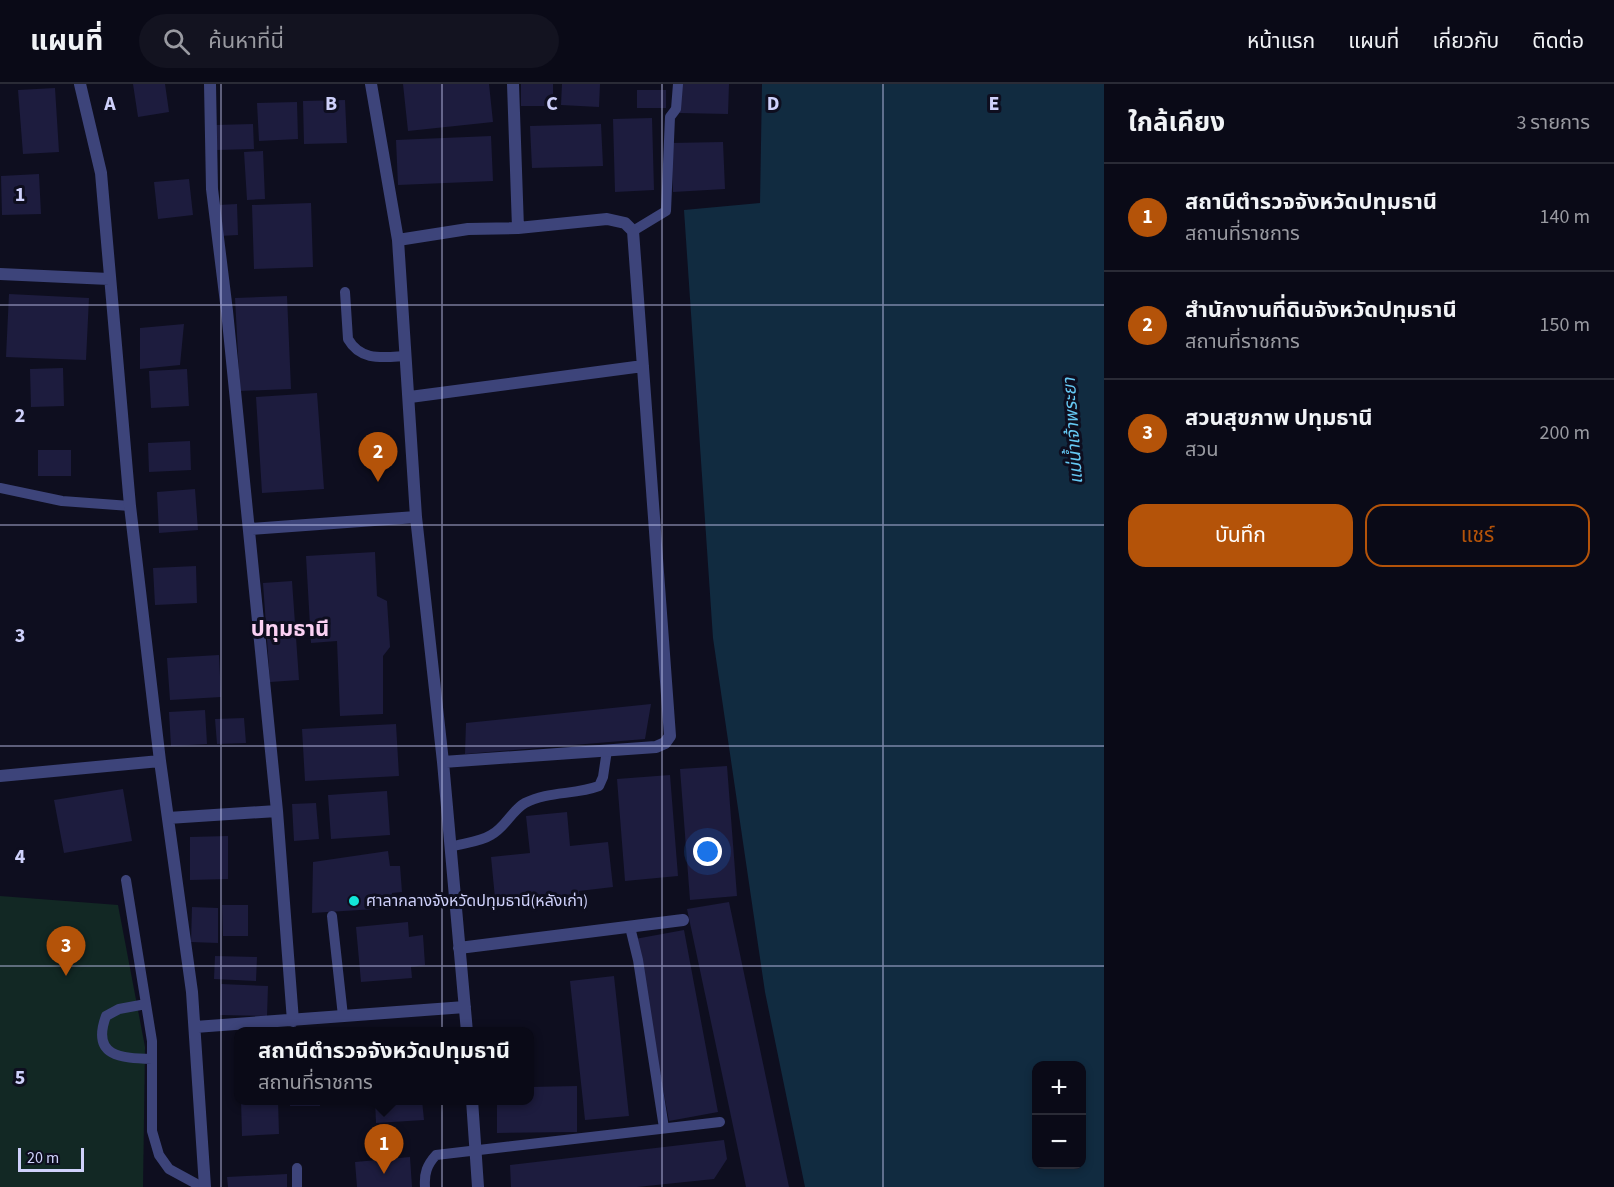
<!DOCTYPE html>
<html lang="th">
<head>
<meta charset="utf-8">
<style>
  :root { --surface:#0a0a17; --page:#131320; --text:#f1f3f6; --muted:#999aa1; --line:#2a2b36; --accent:#b45309 }
  body { margin:0; font-family:"Source Sans 3","Noto Sans Thai",sans-serif; background:var(--page); color:var(--text) }
  .controls { position:absolute; right:18px; bottom:18px; display:grid; overflow:hidden; border-radius:12px; box-shadow:0 3px 9px #0003 }
  .controls button { width:54px; height:54px; display:grid; place-items:center; padding:0; border:0; border-bottom:2px solid var(--line); background:var(--surface); color:var(--text); font:30px sans-serif }
  .scale { position:absolute; left:18px; bottom:15px; width:66px; box-sizing:border-box; padding-left:6px; border:3px solid #cfd1fb; border-top:0; font-size:16px; line-height:21px; white-space:nowrap; color:#cfd1fb; -webkit-text-stroke:4px #0e0e1f; paint-order:stroke }
  .you { position:absolute; left:708px; top:768px; width:21px; height:21px; margin:-15px; border:4px solid #fff; border-radius:50%; background:#1a73e8; box-shadow:0 0 0 9px #1a73e833 }
  .badge { display:grid; place-items:center; width:39px; height:39px; border-radius:50%; background:var(--accent); color:#fff; font-size:20px; font-weight:700 }
  .pin { position:absolute; translate:-50% -50px; filter:drop-shadow(0 2px 3px #0008) }
  .pin::after { content:''; position:absolute; top:32px; width:21px; height:18px; background:inherit; clip-path:polygon(0 0,100% 0,50% 100%) }
  .popup { position:absolute; left:234px; top:943px; width:300px; height:78px; box-sizing:border-box; display:grid; place-content:center; border-radius:12px; background:var(--surface); filter:drop-shadow(0 2px 4px #0005); font-size:20px; white-space:nowrap; color:var(--muted) }
  .popup b { font-size:22px; color:var(--text) }
  .popup::after { content:''; position:absolute; left:50%; top:100%; margin-left:-12px; border:12px solid transparent; border-top-color:var(--surface) }
  .list { margin:0; padding:0; list-style:none }
  h2 { display:flex; justify-content:space-between; align-items:center; height:78px; margin:0; padding:0 24px; font-size:26px }
  h2 small { font-size:20px; font-weight:400; color:var(--muted) }
  .list li { display:grid; grid-template-columns:39px 1fr auto; gap:18px; align-items:center; box-sizing:border-box; height:108px; padding:0 24px; border-top:2px solid var(--line) }
  .list b { display:block; font-size:22px; white-space:nowrap }
  .list p { margin:0; font-size:20px; white-space:nowrap; color:var(--muted) }
  .list em { font-size:20px; font-style:normal; color:var(--muted) }
  .actions { display:flex; gap:12px; padding:18px 24px }
  .actions a { flex:1; padding:14px 0; border:2px solid var(--accent); border-radius:18px; text-align:center; font-size:21px; color:var(--accent) }
  .actions .main { background:var(--accent); color:#fff }
  .icon { flex:none; width:33px; height:33px; fill:none; stroke:currentColor; stroke-width:2; stroke-linecap:round; stroke-linejoin:round }
  .map { position:relative; flex:none; width:1104px; height:1103px; overflow:hidden }
  header { display:flex; align-items:center; gap:36px; box-sizing:border-box; height:84px; padding:0 30px; background:var(--surface); border-bottom:2px solid var(--line) }
  header strong { font-size:28px }
  nav { display:flex; gap:33px; margin-inline-start:auto; font-size:21px }
  .search { width:420px; height:54px; background:var(--page); display:flex; align-items:center; gap:15px; box-sizing:border-box; padding:0 21px; border-radius:33px; color:var(--muted); font-size:22px }
  main { display:flex }
  aside { flex:1; background:var(--surface) }
  .map>svg:first-child { display:block }
  .green { fill:#122824 }
  .water { fill:#112b40; fill-rule:evenodd }
  .building { fill:#1d1c3e }
  .lines { fill:none; stroke-linecap:round; stroke-linejoin:round }
  .lane { stroke:#3d447a; stroke-width:10 }
  .street { stroke:#3d447a; stroke-width:12 }
  .grid { fill:none; stroke:#cfd1fb; stroke-width:1.5; stroke-opacity:0.55 }
  .poi-dot { fill:#12e5d8; stroke:#0e0e1f; stroke-width:2 }
  .labels { text-anchor:middle; dominant-baseline:central; stroke-width:6; stroke-linejoin:round; paint-order:stroke }
  .poi-label { font-size:16px; fill:#cfd1fb; stroke:#0e0e1f; text-anchor:start }
  .water-label { font-size:18px; font-style:italic; fill:#65c8f3; stroke:#0e0e1f }
  .district-label { font-size:22px; font-weight:bold; fill:#fbd1f3; stroke:#0e0e1f }
  .grid-label { font-size:20px; text-anchor:middle; font-weight:bold; fill:#cfd1fb; stroke:#0e0e1f; stroke-width:6; stroke-linejoin:round; paint-order:stroke }
</style>
</head>
<body>
<header>
<strong>แผนที่</strong>
<div class="search"><svg class="icon" aria-label="search" viewBox="0 0 24 24"><circle cx="10" cy="10" r="6"/><path d="M15 15l6 6"/></svg>ค้นหาที่นี่</div>
<nav><a>หน้าแรก</a><a>แผนที่</a><a>เกี่ยวกับ</a><a>ติดต่อ</a></nav>
</header>
<main>
<div class="map">
<svg width="1104" height="1103" viewBox="0 0 1104 1103">
  <rect width="100%" height="100%" fill="#0e0e1f"/>
  <path class="green" d="M 0,812 L 118,821 L 145,963 L 143,1103 L 0,1103 Z"/>
  <path class="water" d="M 762,0 L 1104,0 L 1104,1103 L 805,1103 L 765,908 L 713,554 L 684,126 L 760,119 ZM 1036,982 L 1082,982 L 1082,1080 L 1036,1080 Z"/>
  <path class="building" d="M 133,0 L 165,0 L 169,28 L 138,33 Z
    M 403,0 L 489,0 L 493,38 L 408,47 Z
    M 521,0 L 553,0 L 553,22 L 521,22 Z
    M 562,0 L 600,0 L 599,23 L 561,21 Z
    M 680,0 L 729,0 L 728,30 L 680,29 Z
    M 55,4 L 59,68 L 23,70 L 18,6 Z
    M 637,6 L 666,6 L 666,24 L 637,24 Z
    M 345,16 L 347,59 L 304,60 L 303,17 Z
    M 297,18 L 298,55 L 259,57 L 257,19 Z
    M 652,34 L 654,106 L 615,108 L 613,35 Z
    M 253,40 L 254,65 L 216,66 L 215,41 Z
    M 601,40 L 603,82 L 532,84 L 530,42 Z
    M 491,52 L 493,97 L 398,101 L 396,56 Z
    M 723,58 L 725,105 L 673,108 L 671,59 Z
    M 263,67 L 265,115 L 247,116 L 244,68 Z
    M 39,90 L 41,130 L 2,131 L 1,92 Z
    M 189,95 L 193,131 L 158,135 L 154,98 Z
    M 311,119 L 313,183 L 254,185 L 252,121 Z
    M 237,120 L 238,151 L 219,152 L 218,121 Z
    M 9,210 L 89,214 L 86,276 L 6,273 Z
    M 287,212 L 291,305 L 240,307 L 235,214 Z
    M 184,240 L 180,281 L 140,285 L 140,244 Z
    M 63,284 L 64,322 L 31,323 L 30,285 Z
    M 187,285 L 189,322 L 151,324 L 149,287 Z
    M 317,309 L 324,405 L 262,409 L 256,313 Z
    M 190,357 L 191,386 L 149,388 L 148,359 Z
    M 38,366 L 71,366 L 71,392 L 38,392 Z
    M 195,405 L 198,446 L 159,449 L 157,408 Z
    M 375,468 L 377,512 L 387,517 L 390,563 L 383,572 L 383,630 L 340,632 L 337,557 L 311,559 L 306,472 Z
    M 196,482 L 197,519 L 155,521 L 153,484 Z
    M 292,497 L 299,596 L 270,598 L 263,499 Z
    M 219,571 L 221,613 L 170,616 L 167,574 Z
    M 651,620 L 645,655 L 465,670 L 466,639 Z
    M 205,626 L 207,660 L 171,662 L 169,628 Z
    M 244,634 L 246,659 L 217,660 L 215,635 Z
    M 396,640 L 399,692 L 305,697 L 302,645 Z
    M 727,682 L 737,812 L 690,816 L 680,685 Z
    M 670,691 L 678,792 L 625,797 L 617,695 Z
    M 123,705 L 132,757 L 64,769 L 54,716 Z
    M 387,707 L 390,751 L 331,755 L 328,711 Z
    M 316,719 L 319,755 L 294,757 L 292,720 Z
    M 567,728 L 570,762 L 608,758 L 613,803 L 579,807 L 580,819 L 537,824 L 535,810 L 495,814 L 491,773 L 530,769 L 526,732 Z
    M 228,752 L 228,795 L 190,796 L 190,753 Z
    M 388,767 L 390,782 L 400,782 L 402,808 L 392,809 L 391,824 L 312,829 L 313,778 Z
    M 729,818 L 789,1103 L 746,1103 L 687,825 Z
    M 222,821 L 248,821 L 248,852 L 223,852 Z
    M 192,823 L 218,824 L 218,859 L 191,858 Z
    M 408,838 L 409,853 L 423,851 L 425,881 L 411,883 L 412,894 L 361,898 L 356,843 Z
    M 684,846 L 718,1028 L 669,1037 L 635,855 Z
    M 215,872 L 257,873 L 256,897 L 214,895 Z
    M 614,892 L 629,1032 L 585,1036 L 570,897 Z
    M 221,900 L 268,902 L 267,932 L 220,931 Z
    M 577,1002 L 577,1048 L 497,1049 L 497,1016 L 530,1016 L 530,1003 Z
    M 241,1016 L 278,1016 L 279,1050 L 242,1052 Z
    M 290,1016 L 320,1016 L 320,1022 L 290,1022 Z
    M 375,1016 L 422,1016 L 424,1036 L 376,1039 Z
    M 724,1056 L 727,1075 L 714,1095 L 637,1103 L 511,1103 L 510,1081 Z
    M 410,1073 L 412,1103 L 357,1103 L 355,1078 Z
    M 287,1090 L 287,1103 L 228,1103 L 227,1093 Z"/>
  <g class="lines">
    <path class="lane" d="M 633,147 L 666,127 L 670,33 L 676,25 L 678,0
      M 345,208 L 348,255 C 361,278 384,273 406,272
      M 0,404 L 62,417 L 130,422
      M 450,763 C 463,759 480,758 491,751 C 505,744 512,726 525,719 C 548,707 575,711 599,702 L 603,693 L 607,666
      M 126,796 L 152,957 L 152,1047 L 159,1071 L 169,1085 L 202,1103
      M 332,832 L 343,932
      M 630,843 L 638,876 L 664,1044
      M 146,920 L 119,925 L 106,932 C 91,973 121,974 152,975
      M 297,1084 L 297,1103
      M 425,1103 C 424,1089 427,1081 436,1071 L 720,1038"/>
    <path class="street" d="M 80,0 L 101,89 L 130,422 L 160,677 L 192,908 L 205,1103
      M 210,0 L 212,105 L 227,227 L 277,727 L 293,937
      M 371,0 L 398,156 L 416,433 L 443,678 L 467,948
      M 513,0 L 518,144
      M 398,156 L 468,145 L 518,144 L 607,135 L 625,139 L 633,147 L 670,652 L 665,659 L 656,663 L 443,678
      M 0,190 L 109,195
      M 410,313 L 643,282
      M 249,445 L 416,433
      M 0,692 L 160,677
      M 168,734 L 277,727
      M 459,864 L 683,836
      M 195,943 L 465,923
      M 472,1016 L 478,1103"/>
  </g>
  <path class="grid" d="M 221,0 L 221,1103M 442,0 L 442,1103M 662,0 L 662,1103M 883,0 L 883,1103M 0,221 L 1104,221M 0,441 L 1104,441M 0,662 L 1104,662M 0,882 L 1104,882"/>
  <circle class="poi-dot" cx="354" cy="817" r="6"/>
  <g class="labels">
    <g class="poi-label">
      <text x="366" y="817">ศาลากลางจังหวัดปทุมธานี(หลังเก่า)</text>
    </g>
    <g class="water-label">
      <text transform="translate(1073 347) rotate(-94)">แม่น้ำเจ้าพระยา</text>
    </g>
    <g class="district-label">
      <text x="290" y="545">ปทุมธานี</text>
    </g>
  </g>
  <g class="grid-label">
    <text x="110" y="26">A</text>
    <text x="331" y="26">B</text>
    <text x="552" y="26">C</text>
    <text x="773" y="26">D</text>
    <text x="994" y="26">E</text>
    <text x="20" y="117">1</text>
    <text x="20" y="338">2</text>
    <text x="20" y="558">3</text>
    <text x="20" y="779">4</text>
    <text x="20" y="1000">5</text>
  </g>
</svg>
<div class="controls">
<button>+</button>
<button>−</button>
</div>
<div class="scale">20 m</div>
<div class="you"></div>
<div class="pin badge" style="left:384px;top:1090px">1</div>
<div class="popup"><b>สถานีตำรวจจังหวัดปทุมธานี</b>สถานที่ราชการ</div>
<div class="pin badge" style="left:378px;top:398px">2</div>
<div class="pin badge" style="left:66px;top:892px">3</div>
</div>
<aside>
<h2>ใกล้เคียง<small>3 รายการ</small></h2>
<ul class="list">
<li><span class="badge">1</span><div><b>สถานีตำรวจจังหวัดปทุมธานี</b><p>สถานที่ราชการ</p></div><em>140 m</em></li>
<li><span class="badge">2</span><div><b>สำนักงานที่ดินจังหวัดปทุมธานี</b><p>สถานที่ราชการ</p></div><em>150 m</em></li>
<li><span class="badge">3</span><div><b>สวนสุขภาพ ปทุมธานี</b><p>สวน</p></div><em>200 m</em></li>
</ul>
<div class="actions"><a class="main">บันทึก</a><a>แชร์</a></div>
</aside>
</main>
</body>
</html>
